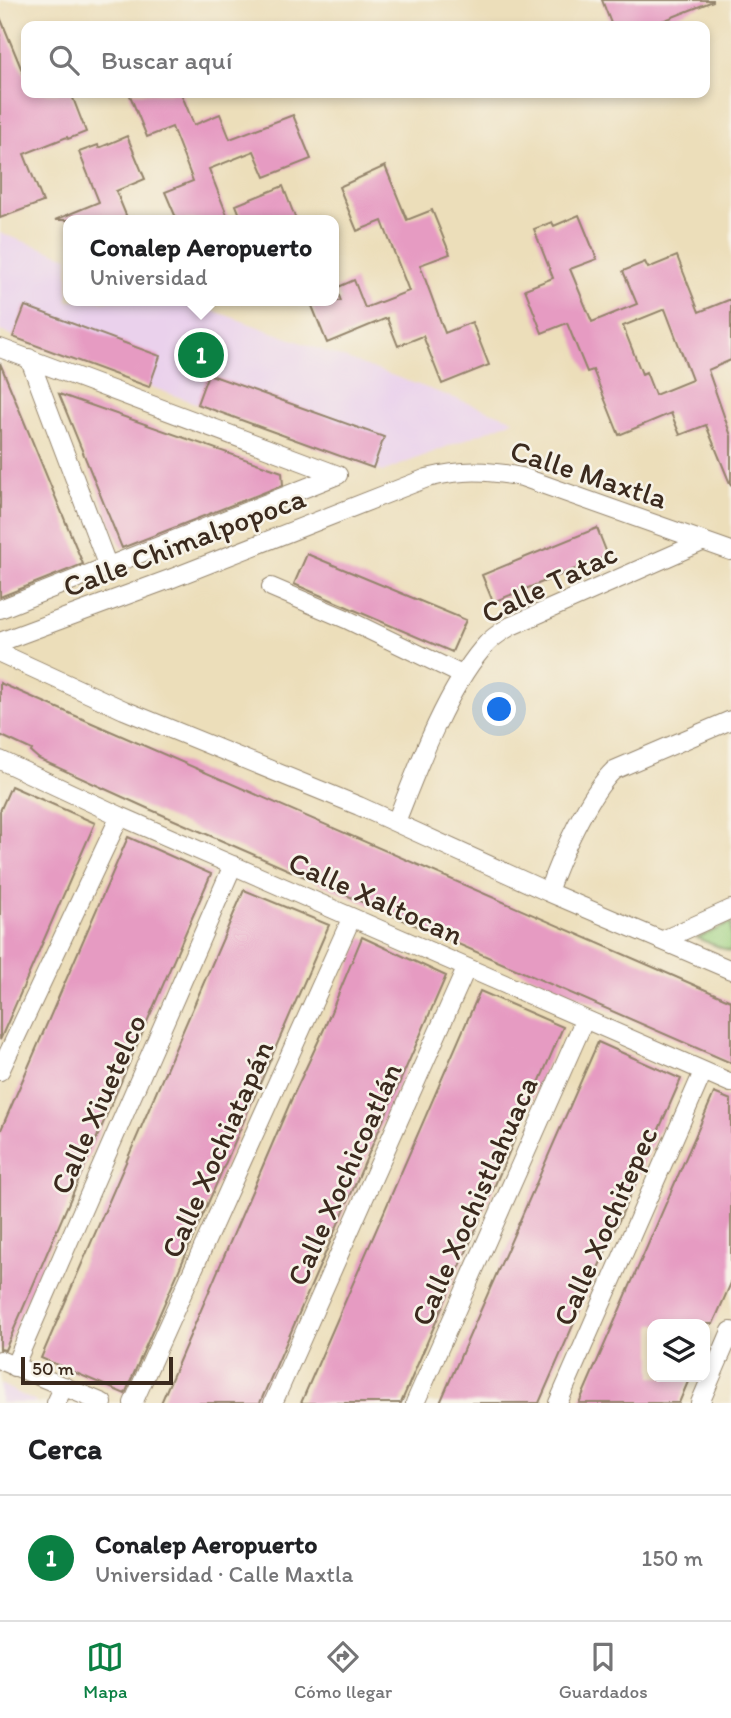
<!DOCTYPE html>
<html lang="es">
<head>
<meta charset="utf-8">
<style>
  :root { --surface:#fff; --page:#f6f6f6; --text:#202124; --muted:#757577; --line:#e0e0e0; --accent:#0b8043 }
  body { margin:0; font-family:Itim,sans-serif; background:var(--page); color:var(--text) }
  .controls { position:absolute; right:21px; bottom:21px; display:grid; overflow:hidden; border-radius:14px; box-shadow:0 4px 10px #0003 }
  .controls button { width:63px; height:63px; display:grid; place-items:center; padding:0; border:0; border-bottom:2px solid var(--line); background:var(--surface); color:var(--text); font:35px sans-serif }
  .scale { position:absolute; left:21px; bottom:18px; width:152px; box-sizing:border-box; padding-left:7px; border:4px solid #3b2a1e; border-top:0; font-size:19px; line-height:24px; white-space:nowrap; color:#3b2a1e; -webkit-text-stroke:5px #f7f3e8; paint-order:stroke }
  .you { position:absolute; left:500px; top:710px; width:24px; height:24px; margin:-18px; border:5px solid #fff; border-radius:50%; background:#1a73e8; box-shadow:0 0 0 10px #1a73e833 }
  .badge { display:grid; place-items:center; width:46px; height:46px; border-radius:50%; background:var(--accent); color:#fff; font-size:23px; font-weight:700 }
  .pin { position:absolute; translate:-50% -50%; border:4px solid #fff; box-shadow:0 2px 7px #0006 }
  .popup { position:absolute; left:63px; top:215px; width:276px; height:91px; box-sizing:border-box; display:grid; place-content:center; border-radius:14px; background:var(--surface); filter:drop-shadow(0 2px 5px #0005); font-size:23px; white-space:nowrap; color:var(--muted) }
  .popup b { font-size:26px; color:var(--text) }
  .popup::after { content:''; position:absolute; left:50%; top:100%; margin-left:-14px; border:14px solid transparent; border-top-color:var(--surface) }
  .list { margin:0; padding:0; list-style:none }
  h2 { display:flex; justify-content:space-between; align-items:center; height:91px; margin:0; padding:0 28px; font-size:30px }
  h2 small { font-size:23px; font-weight:400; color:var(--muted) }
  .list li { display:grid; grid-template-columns:46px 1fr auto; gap:21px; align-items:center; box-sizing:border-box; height:126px; padding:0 28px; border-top:2px solid var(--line) }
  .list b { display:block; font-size:26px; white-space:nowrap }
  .list p { margin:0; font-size:23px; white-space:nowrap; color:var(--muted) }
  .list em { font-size:23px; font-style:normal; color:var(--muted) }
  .icon { flex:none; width:38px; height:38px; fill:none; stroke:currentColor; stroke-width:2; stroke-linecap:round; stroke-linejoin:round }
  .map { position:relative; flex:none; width:731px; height:1403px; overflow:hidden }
  .search { position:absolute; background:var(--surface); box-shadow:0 4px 10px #0003; left:21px; right:21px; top:21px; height:77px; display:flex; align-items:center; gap:18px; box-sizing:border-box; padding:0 24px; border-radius:14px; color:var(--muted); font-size:26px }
  .sheet { height:217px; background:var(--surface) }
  nav { display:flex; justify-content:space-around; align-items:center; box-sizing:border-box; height:98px; border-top:2px solid var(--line); background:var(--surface); font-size:19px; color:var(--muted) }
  nav a { display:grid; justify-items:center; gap:4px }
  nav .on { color:var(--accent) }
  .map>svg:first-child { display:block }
  .built { fill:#ead1ec }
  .green { fill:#a0d282; stroke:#6e7e50; stroke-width:2 }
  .building { fill:#e69bc2; fill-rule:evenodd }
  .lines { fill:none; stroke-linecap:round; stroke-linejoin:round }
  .street-casing { stroke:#94846c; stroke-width:20 }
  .street { stroke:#fff; stroke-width:18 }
  .labels { text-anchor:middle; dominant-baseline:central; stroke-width:5; stroke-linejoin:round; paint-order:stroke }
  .street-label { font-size:30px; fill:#3b2a1e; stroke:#f7f3e8 }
</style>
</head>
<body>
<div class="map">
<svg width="731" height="1403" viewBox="0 0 731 1403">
  <rect width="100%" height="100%" fill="#f7f3e8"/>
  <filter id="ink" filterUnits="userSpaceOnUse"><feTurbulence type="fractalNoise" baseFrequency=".0143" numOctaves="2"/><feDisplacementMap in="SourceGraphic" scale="14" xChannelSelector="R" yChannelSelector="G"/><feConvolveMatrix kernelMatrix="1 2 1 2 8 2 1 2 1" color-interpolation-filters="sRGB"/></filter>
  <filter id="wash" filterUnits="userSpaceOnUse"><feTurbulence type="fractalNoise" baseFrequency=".00686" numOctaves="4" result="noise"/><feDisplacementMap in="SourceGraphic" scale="28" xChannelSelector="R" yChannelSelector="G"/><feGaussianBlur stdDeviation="1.57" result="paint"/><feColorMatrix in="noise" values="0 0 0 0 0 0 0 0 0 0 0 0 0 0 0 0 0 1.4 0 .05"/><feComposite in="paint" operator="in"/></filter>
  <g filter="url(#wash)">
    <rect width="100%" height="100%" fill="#ecdeba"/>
    <path class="built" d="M 0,233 L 68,257 L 68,301 L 187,301 L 515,420 L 382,472 L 0,331 Z
      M 0,1384 L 38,1403 L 0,1403 Z"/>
    <path class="green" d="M 731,923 L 731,952 L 697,938 Z"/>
    <g id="blocks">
      <path class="building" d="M 602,0 L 713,0 L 713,1 L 650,26 L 612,26 Z
        M 0,17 L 26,80 L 26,93 L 71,93 L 86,132 L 68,139 L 67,137 L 24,154 L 43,202 L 0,218 Z
        M 129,93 L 181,93 L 194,125 L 220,114 L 230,139 L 293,115 L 311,159 L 265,177 L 254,151 L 209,169 L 229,220 L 177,220 L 165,192 L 193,181 L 172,127 L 147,137 Z
        M 127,136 L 145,179 L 116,191 L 128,220 L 55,220 L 99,202 L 79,152 L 98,145 L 99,148 Z
        M 385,166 L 407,220 L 432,210 L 450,254 L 420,265 L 445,333 L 472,322 L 489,365 L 442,384 L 423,336 L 398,346 L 387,318 L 327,343 L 310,301 L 341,301 L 336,288 L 354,280 L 365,308 L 409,291 L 382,221 L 357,231 L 339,187 Z
        M 283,186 L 296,220 L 242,220 L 236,205 Z
        M 579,215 L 597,259 L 570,269 L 592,322 L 637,304 L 623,271 L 645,262 L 648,268 L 677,256 L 699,312 L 731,299 L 731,360 L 708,370 L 731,436 L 731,486 L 706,425 L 680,435 L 671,413 L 619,435 L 593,370 L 587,372 L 567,323 L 542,333 L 525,289 L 553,278 L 534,229 L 552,222 L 554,226 ZM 665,309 L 692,380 L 655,395 L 646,372 L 642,374 L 623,326 Z
        M 25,306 L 160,356 L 149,387 L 13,337 Z
        M 0,363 L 83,564 L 0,597 Z
        M 208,374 L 384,437 L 373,468 L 197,404 Z
        M 59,394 L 282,472 L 283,485 L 122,548 Z
        M 597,528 L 608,556 L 493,602 L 482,575 Z
        M 307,554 L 466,620 L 452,652 L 294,584 Z
        M 0,683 L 731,1001 L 731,1063 L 149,809 L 39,759 L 31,752 L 32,750 L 0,735 Z
        M 11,786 L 95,823 L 0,1040 L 0,811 Z
        M 128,837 L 211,874 L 5,1350 L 0,1349 L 0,1132 Z
        M 244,890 L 329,925 L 125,1394 L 41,1358 Z
        M 362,937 L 446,976 L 260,1403 L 161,1403 L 292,1098 L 324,1029 Z
        M 480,991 L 563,1027 L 401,1403 L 301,1403 Z
        M 598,1042 L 681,1079 L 539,1403 L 440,1403 Z
        M 714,1093 L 731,1100 L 731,1283 L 713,1324 L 652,1324 L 652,1377 L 690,1377 L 679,1403 L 579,1403 Z"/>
    </g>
  </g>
  <g filter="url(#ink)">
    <use href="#blocks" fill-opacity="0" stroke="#94846c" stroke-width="2"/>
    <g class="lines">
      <g class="street-casing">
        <path id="street" d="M 0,348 L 338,475
          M 29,358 L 108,567
          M 271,587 L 346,619 L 462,675
          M 0,609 L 338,475
          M 0,642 L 170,579 L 427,478 C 463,469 486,470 522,477 L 731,551
          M 0,653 L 124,710 L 359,806 L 548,892 L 731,970
          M 0,760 L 120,816 L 731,1083
          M 396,822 C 417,769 445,693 482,649 C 490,639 500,632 511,626 L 704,541
          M 548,892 C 559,859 589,793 614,770 L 731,720
          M 663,940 L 731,909
          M 0,1071 L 120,816
          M 0,1360 L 103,1403
          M 14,1367 L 233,865
          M 56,1403 L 64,1386
          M 133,1403 L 351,919
          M 273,1403 L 466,969
          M 415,1403 L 584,1021
          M 558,1403 L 703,1072
          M 700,1403 L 731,1331"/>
      </g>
      <use href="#street" class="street"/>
    </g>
  </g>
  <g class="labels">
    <g class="street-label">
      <text transform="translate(589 474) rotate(18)">Calle Maxtla</text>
      <text transform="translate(184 542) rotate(-21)">Calle Chimalpopoca</text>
      <text transform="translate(549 583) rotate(-26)">Calle Tatac</text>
      <text transform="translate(376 898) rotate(24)">Calle Xaltocan</text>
      <text transform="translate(98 1104) rotate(-66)">Calle Xiuetelco</text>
      <text transform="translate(217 1149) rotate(-66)">Calle Xochiatapán</text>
      <text transform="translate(344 1174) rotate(-66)">Calle Xochicoatlán</text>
      <text transform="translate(474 1201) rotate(-66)">Calle Xochistlahuaca</text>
      <text transform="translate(605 1226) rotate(-66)">Calle Xochitepec</text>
    </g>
  </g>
</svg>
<div class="controls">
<button><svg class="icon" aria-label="layers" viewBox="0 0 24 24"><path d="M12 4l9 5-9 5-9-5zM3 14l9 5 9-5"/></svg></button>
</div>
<div class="scale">50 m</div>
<div class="you"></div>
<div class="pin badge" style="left:201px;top:355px">1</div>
<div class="popup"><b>Conalep Aeropuerto</b>Universidad</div>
<div class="search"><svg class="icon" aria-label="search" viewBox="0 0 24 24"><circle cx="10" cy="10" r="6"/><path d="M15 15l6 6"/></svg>Buscar aquí</div>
</div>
<section class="sheet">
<h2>Cerca<small></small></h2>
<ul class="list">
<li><span class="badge">1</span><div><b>Conalep Aeropuerto</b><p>Universidad · Calle Maxtla</p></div><em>150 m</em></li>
</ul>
</section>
<nav>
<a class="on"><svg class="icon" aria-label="map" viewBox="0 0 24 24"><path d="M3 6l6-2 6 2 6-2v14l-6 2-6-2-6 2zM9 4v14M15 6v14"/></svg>Mapa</a>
<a><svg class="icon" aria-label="directions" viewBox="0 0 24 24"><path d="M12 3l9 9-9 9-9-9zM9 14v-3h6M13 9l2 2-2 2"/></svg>Cómo llegar</a>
<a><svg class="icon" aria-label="saved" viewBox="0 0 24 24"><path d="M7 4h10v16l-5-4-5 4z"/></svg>Guardados</a>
</nav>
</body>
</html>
